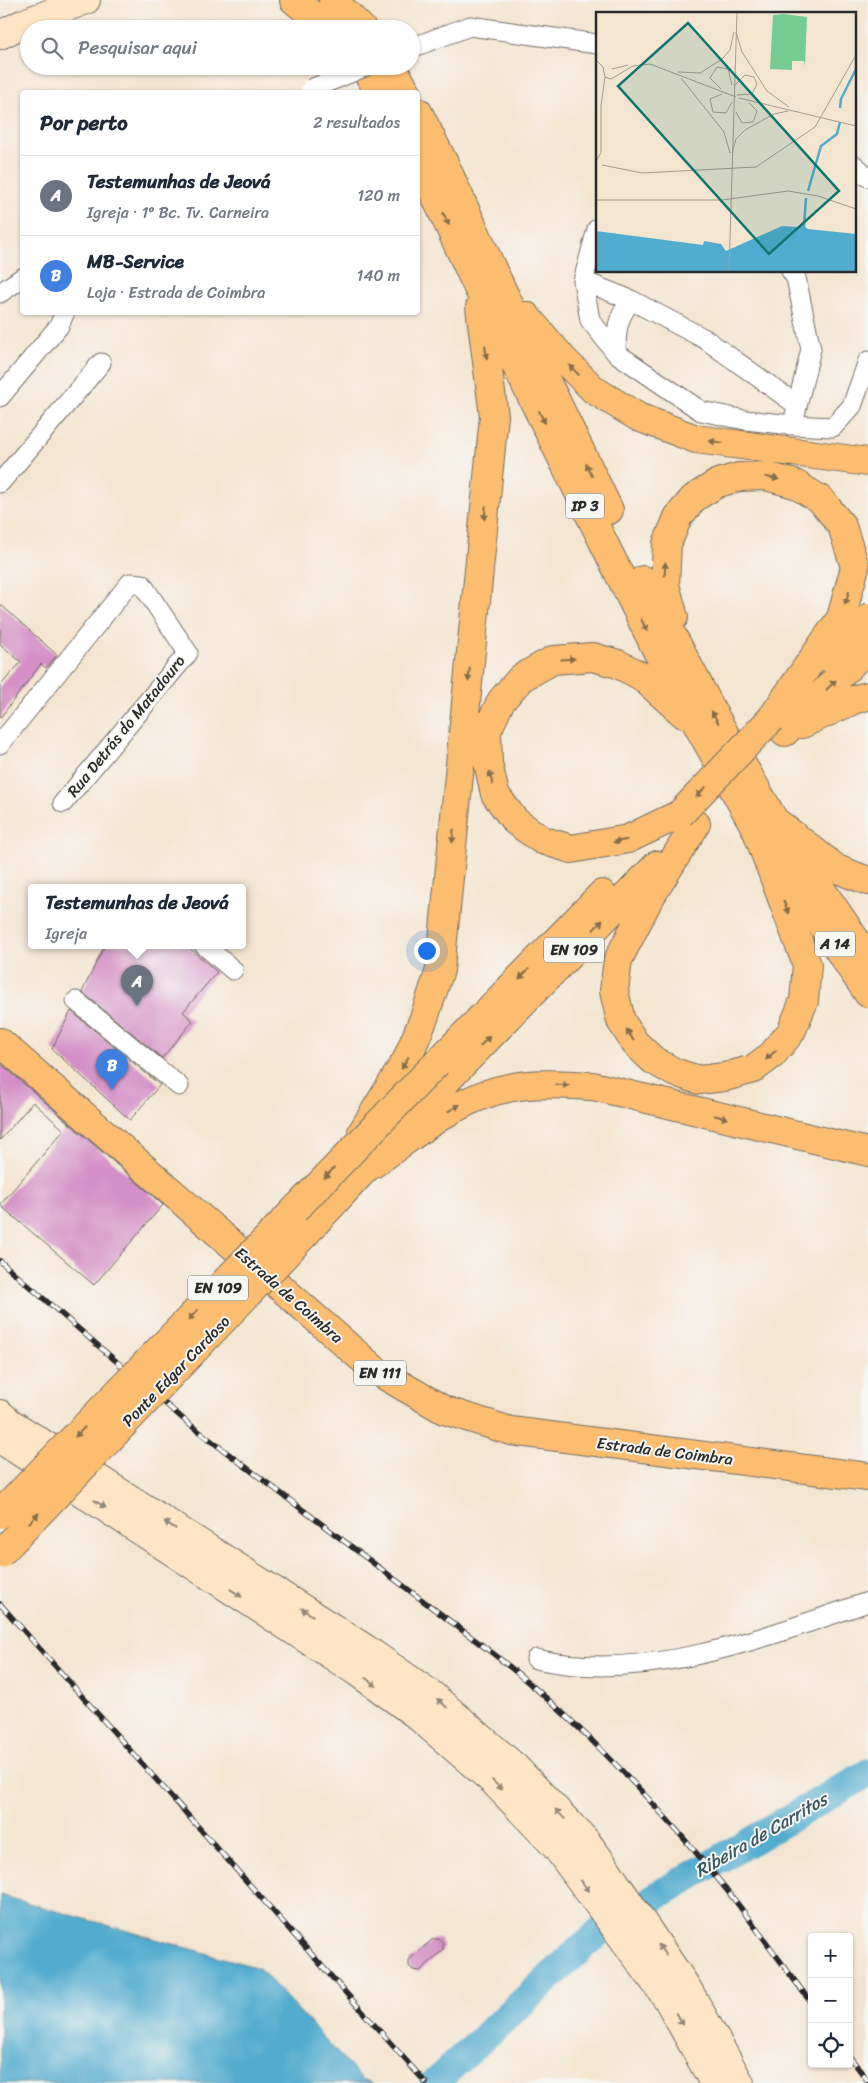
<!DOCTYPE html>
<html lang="pt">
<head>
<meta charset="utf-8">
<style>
  :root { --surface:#fff; --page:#f2f2f3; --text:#1f2937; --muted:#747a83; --line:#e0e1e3; --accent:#c8321e }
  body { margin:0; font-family:Sriracha,sans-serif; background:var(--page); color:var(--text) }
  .controls { position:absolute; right:15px; bottom:15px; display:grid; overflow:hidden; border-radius:5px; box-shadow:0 1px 4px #0004 }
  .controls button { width:45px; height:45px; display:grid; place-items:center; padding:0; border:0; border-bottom:1px solid var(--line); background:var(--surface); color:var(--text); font:25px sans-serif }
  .you { position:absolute; left:426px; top:950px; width:18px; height:18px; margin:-12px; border:4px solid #fff; border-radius:50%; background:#1a73e8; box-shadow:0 0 0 8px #1a73e833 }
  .badge { display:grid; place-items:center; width:32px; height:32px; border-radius:50%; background:var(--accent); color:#fff; font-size:16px; font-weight:700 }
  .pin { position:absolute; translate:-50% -41px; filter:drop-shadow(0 1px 2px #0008) }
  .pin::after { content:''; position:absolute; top:26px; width:18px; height:15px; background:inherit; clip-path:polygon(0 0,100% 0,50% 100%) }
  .popup { position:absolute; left:28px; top:884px; width:218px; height:65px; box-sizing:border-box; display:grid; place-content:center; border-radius:5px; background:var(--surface); filter:drop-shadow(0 1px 4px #0005); font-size:16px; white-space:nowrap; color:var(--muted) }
  .popup b { font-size:19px; color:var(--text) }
  .popup::after { content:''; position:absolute; left:50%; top:100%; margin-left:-10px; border:10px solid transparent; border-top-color:var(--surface) }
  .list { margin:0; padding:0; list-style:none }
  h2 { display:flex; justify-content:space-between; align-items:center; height:65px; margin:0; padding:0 20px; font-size:21px }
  h2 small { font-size:16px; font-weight:400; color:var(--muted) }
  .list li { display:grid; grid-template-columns:32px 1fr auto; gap:15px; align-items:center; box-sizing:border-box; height:80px; padding:0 20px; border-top:1px solid var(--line) }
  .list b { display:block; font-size:19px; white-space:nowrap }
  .list p { margin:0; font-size:16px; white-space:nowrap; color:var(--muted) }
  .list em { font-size:16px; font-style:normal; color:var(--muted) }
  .icon { flex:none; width:28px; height:28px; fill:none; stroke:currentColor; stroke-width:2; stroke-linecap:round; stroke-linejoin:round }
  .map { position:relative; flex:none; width:868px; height:2083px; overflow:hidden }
  .search { position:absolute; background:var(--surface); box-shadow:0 1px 4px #0004; left:20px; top:20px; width:400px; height:55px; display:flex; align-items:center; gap:12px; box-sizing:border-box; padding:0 18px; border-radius:28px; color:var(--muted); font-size:19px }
  .panel { position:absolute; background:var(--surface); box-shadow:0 1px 4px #0004; left:20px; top:90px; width:400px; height:225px; border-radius:5px }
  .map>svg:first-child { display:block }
  .water { fill:#52accf; stroke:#3e6c7d }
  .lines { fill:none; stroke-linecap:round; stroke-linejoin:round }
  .river { stroke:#52accf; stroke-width:29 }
  .building { fill:#d48fc6 }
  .street-casing { stroke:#716c65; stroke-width:21 }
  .secondary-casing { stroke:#716c65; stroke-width:30 }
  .primary-casing { stroke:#716c65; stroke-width:30 }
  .highway-casing { stroke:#716c65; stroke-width:30 }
  .street { stroke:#fff; stroke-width:19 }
  .secondary { stroke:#fee5c5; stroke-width:28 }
  .primary { stroke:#fcbd6f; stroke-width:28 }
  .highway { stroke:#fcbd6f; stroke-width:28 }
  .rail-casing { stroke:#2b2b2b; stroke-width:5.5 }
  .rail { stroke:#f6f6f2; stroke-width:4; stroke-dasharray:11; stroke-linecap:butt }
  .street-bridge-casing { stroke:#716c65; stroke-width:21; stroke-linecap:butt }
  .primary-bridge-casing { stroke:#716c65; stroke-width:30; stroke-linecap:butt }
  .street-bridge { stroke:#fff; stroke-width:19 }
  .primary-bridge { stroke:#fcbd6f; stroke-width:28 }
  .oneway { fill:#896d4a }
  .oneway2 { fill:#948878 }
  .labels { text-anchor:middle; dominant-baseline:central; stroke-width:4; stroke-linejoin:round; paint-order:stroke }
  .shield { fill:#f6f6f2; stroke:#686867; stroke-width:1 }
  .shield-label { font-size:15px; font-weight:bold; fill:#2b2b2b }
  .street-label { font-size:16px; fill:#2b2b2b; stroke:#f6f6f2 }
  .water-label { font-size:18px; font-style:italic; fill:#395864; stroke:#f6f6f2 }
  .inset-river { fill:none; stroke:#52accf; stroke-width:2.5 }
  .inset-road { fill:none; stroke:#a49b8e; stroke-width:1 }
  .view { fill:#0f766e; fill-opacity:0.15; stroke:#0f766e; stroke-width:2.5 }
  .inset-edge { fill:none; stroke:#2b2b2b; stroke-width:2.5 }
</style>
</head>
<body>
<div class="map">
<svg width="868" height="2083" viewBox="0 0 868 2083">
  <rect width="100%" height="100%" fill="#f6f6f2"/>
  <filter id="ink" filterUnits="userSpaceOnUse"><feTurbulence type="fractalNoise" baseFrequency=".02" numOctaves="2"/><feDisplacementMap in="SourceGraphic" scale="10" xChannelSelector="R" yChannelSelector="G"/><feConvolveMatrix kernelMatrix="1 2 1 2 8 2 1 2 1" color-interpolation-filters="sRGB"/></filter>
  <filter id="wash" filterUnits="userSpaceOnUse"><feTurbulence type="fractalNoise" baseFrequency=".0096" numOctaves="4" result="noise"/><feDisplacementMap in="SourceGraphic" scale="20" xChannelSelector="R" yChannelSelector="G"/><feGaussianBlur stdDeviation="1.12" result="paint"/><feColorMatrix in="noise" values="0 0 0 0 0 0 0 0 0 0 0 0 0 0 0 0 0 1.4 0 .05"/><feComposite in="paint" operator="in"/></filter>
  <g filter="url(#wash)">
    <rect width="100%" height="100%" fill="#f4e5d0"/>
    <path class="water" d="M 0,1895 L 259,1968 L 362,2079 L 373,2083 L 0,2083 Z"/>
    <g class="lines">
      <path class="river" d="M 653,1898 L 868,1773
        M 434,2083 L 600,1931"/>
    </g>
    <g id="blocks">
      <path class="building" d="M 0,604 L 57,655 L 46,668 L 41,664 L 0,718 L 0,686 L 21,662 L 0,644 Z
        M 105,945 L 186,945 L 217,972 L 183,1012 L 193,1021 L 162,1058 L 82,992 Z
        M 71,1011 L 160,1085 L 130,1120 L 52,1049 Z
        M 0,1063 L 163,1205 L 94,1285 L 0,1205 L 64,1130 L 33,1102 L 0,1140 Z
        M 433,1939 L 439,1939 L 443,1944 L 443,1950 L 420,1971 L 413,1970 L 409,1966 L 409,1960 Z"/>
    </g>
  </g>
  <g filter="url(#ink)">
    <use href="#blocks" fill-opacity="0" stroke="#716c65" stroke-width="1"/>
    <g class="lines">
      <g class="street-casing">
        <path id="street" d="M 411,48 L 470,26 L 597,44
          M 854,165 L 868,177
          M 597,229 L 583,281 L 590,320 L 616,353 L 701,411 L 745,420 L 792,425 L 833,427 L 852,406 L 868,361
          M 791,271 L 796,278 L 811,349 L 795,415
          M 583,281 L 631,300 L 705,339 L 797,405
          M 0,293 L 22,278
          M 616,353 C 616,330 617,319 631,300
          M 0,397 L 59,326 L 65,312
          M 0,483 L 101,363
          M 0,744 L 130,583 L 142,584 L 188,653 L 63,803
          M 204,945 L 233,970
          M 76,1001 L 179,1086
          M 536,1659 C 646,1684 765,1637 868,1602"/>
      </g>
      <g class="secondary-casing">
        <path id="secondary" d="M 0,35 L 24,23 L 86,0
          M 0,1414 L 9,1422 L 366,1649 L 432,1695 L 514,1766 L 586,1841 L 603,1864 L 687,1988 L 740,2083
          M 0,1439 L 357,1672 L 415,1714 L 494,1782 L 556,1847 L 668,2000 L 714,2083"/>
      </g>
      <g class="primary-casing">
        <path id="primary" d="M 294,0 L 329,29
          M 333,0 L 362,29
          M 362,66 L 381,92
          M 391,66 L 407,92
          M 418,112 L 444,163 L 494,273 L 609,510
          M 418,159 L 477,286 L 666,669 L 756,829 L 807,965 L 804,1001 L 791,1032 L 772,1055 L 753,1069 L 725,1077 L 699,1080 L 674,1072 L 653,1060 L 635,1043 L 621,1021 L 614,991 L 618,960 L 649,899 L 696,824
          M 526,316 L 563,359 L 594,390 L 638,417 L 696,439 L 868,462
          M 643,580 L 719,724 L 774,820 L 837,869 L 868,881
          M 674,617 L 665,585 L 667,544 L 678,517 L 694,498 L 718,483 L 739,477 L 766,476 L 795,484 L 821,500 L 842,526 L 855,567 L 841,618 L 771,719
          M 830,658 L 868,618
          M 802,724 L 856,699 L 868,696
          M 785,732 L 868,647
          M 680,814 L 628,839 L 571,849 L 542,840 L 515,821 L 495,794 L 488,763 L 487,731 L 501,701 L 521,678 L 553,660 L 593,657 L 618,664 L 641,676 L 684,714
          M 0,1042 L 375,1370 L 444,1410 L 511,1431 L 868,1477
          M 437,1063 L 602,894
          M 362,1132 L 407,1059 L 424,1018 L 440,970 L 494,416 L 480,307
          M 305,1234 L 451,1076 L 657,865"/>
      </g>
      <g class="highway-casing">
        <path id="highway" d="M 774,820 L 868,958
          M 756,829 L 868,993
          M 370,1166 C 415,1135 458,1096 513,1087 C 539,1082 567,1085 593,1086 L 868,1152"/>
      </g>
      <use href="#street" class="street"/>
      <use href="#secondary" class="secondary"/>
      <use href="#primary" class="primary"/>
      <use href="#highway" class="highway"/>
      <g class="rail-casing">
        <path id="rail" d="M 0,1261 L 189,1424 L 495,1655 C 567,1712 632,1778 692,1848 C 735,1897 773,1952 812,2004
          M 0,1604 L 426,2083
          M 849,2056 L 868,2081"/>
      </g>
      <use href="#rail" class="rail"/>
      <g class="street-bridge-casing">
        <path id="street-bridge" d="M 311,89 L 367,66"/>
      </g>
      <g class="primary-bridge-casing">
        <path id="primary-bridge" d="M 680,814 L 771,719
          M 0,1514 L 437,1063
          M 0,1554 L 305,1234"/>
      </g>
      <use href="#street-bridge" class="street-bridge"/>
      <use href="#primary-bridge" class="primary-bridge"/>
    </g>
    <defs><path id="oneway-solid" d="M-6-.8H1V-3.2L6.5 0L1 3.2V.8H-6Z" transform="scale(1.25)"/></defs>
    <g class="oneway">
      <use href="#oneway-solid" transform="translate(446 219) rotate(65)"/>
      <use href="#oneway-solid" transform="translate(486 352) rotate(83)"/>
      <use href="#oneway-solid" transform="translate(574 370) rotate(-135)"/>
      <use href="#oneway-solid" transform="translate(542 417) rotate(64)"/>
      <use href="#oneway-solid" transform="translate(716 442) rotate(-172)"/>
      <use href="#oneway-solid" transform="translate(589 470) rotate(-116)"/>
      <use href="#oneway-solid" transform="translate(772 478) rotate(12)"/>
      <use href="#oneway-solid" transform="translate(485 513) rotate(96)"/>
      <use href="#oneway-solid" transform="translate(665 569) rotate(-87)"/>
      <use href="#oneway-solid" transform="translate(847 598) rotate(106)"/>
      <use href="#oneway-solid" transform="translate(644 625) rotate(64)"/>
      <use href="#oneway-solid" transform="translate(568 659) rotate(-4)"/>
      <use href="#oneway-solid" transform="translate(469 675) rotate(96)"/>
      <use href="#oneway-solid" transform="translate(831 685) rotate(-46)"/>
      <use href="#oneway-solid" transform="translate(715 717) rotate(-119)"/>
      <use href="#oneway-solid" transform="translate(491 778) rotate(-102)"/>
      <use href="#oneway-solid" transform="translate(701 792) rotate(134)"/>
      <use href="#oneway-solid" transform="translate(453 836) rotate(96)"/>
      <use href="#oneway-solid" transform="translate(620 841) rotate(170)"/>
      <use href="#oneway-solid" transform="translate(786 907) rotate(69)"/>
      <use href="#oneway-solid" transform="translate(598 925) rotate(-46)"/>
      <use href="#oneway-solid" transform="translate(524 974) rotate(134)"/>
      <use href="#oneway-solid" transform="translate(630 1035) rotate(-122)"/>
      <use href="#oneway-solid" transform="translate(485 1041) rotate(-46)"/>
      <use href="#oneway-solid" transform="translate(771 1055) rotate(138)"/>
      <use href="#oneway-solid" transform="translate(405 1063) rotate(120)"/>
      <use href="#oneway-solid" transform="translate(562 1085) rotate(3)"/>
      <use href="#oneway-solid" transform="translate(454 1108) rotate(-30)"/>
      <use href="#oneway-solid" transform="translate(721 1117) rotate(13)"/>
      <use href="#oneway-solid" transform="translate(329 1173) rotate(134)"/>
      <use href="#oneway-solid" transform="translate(193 1315) rotate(134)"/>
      <use href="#oneway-solid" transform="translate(80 1432) rotate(134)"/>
      <use href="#oneway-solid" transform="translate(34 1518) rotate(-46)"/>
    </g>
    <g class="oneway2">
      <use href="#oneway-solid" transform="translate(100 1504) rotate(33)"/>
      <use href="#oneway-solid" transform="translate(170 1525) rotate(-147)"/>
      <use href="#oneway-solid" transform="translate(236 1593) rotate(33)"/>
      <use href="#oneway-solid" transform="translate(307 1612) rotate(-147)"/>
      <use href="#oneway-solid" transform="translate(371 1682) rotate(37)"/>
      <use href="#oneway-solid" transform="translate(442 1703) rotate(-139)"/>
      <use href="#oneway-solid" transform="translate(497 1785) rotate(45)"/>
      <use href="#oneway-solid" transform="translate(560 1814) rotate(-134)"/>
      <use href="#oneway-solid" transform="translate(585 1886) rotate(54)"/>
      <use href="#oneway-solid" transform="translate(662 1950) rotate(-124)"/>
      <use href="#oneway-solid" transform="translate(679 2019) rotate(61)"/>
    </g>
  </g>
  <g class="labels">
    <g class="shield">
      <rect x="566" y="493.5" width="38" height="25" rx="4"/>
      <rect x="815" y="931.5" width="40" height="25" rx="4"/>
      <rect x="544" y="937.5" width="60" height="25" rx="4"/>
      <rect x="188" y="1275.5" width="60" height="25" rx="4"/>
      <rect x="354" y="1360.5" width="52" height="25" rx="4"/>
    </g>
    <g class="shield-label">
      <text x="585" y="506">IP 3</text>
      <text x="835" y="944">A 14</text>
      <text x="574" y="950">EN 109</text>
      <text x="218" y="1288">EN 109</text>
      <text x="380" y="1373">EN 111</text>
    </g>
    <g class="street-label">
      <text transform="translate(126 726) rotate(-51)">Rua Detrás do Matadouro</text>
      <text transform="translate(289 1295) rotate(41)">Estrada de Coimbra</text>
      <text transform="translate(176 1371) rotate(-46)">Ponte Edgar Cardoso</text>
      <text transform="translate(665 1451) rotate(7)">Estrada de Coimbra</text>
    </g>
    <g class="water-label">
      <text transform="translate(761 1835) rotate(-30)">Ribeira de Carritos</text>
    </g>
  </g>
  <g transform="translate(596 12)">
    <rect width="260" height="260" fill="#f4e5d0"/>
    <path d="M 188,2 L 211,5 L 209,54 L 208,49 L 196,49 L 196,58 L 174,57 L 177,3 Z" fill="#74cc92"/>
    <path d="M 205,212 L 212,217 L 260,222 L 260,260 L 0,260 L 0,219 L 107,233 L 108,229 L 125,232 L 130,239 L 186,214 L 202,215 Z" fill="#52accf"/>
    <path class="inset-river" d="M 244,96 L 245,87 L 260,57M 212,179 L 225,134 L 241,122 L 244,110M 208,215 L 210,186"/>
    <path class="inset-road" d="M 140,20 L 146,40 L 171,79 L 193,95M 0,48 L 7,55 L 9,65 L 5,94 L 5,141 L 0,149M 16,57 L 32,53M 82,60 L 104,61 L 126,47 L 134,38 L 138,20M 9,65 L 15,67 L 37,54 L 54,52 L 140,85M 85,66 L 128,120 L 134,141M 139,73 L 149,63 L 158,65 L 161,72 L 156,82 L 141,83M 125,77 L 114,66 L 121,55 L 132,57 L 136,73M 126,82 L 114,87 L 117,100 L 130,101 L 136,90M 143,86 L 260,114M 140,100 L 146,111 L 157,110 L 161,99 L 153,91M 136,141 L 140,127 L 149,118 L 178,102 L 192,99M 6,153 L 46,161 L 160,155 L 219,115 L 260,43M 0,188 L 126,188 L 192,179 L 222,184 L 260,197M 133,260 L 141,0"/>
    <path class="view" d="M 92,11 L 243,179 L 173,242 L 22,74 Z"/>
    <rect width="260" height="260" class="inset-edge"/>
  </g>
</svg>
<div class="controls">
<button>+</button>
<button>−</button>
<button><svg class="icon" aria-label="locate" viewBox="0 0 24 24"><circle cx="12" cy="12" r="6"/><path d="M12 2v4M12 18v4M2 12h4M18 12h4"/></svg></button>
</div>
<div class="you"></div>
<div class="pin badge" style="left:137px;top:1006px;background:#6b7280">A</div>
<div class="popup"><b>Testemunhas de Jeová</b>Igreja</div>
<div class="pin badge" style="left:112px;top:1090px;background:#3f7fe0">B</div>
<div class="search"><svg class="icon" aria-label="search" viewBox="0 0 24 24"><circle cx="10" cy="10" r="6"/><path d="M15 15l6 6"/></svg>Pesquisar aqui</div>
<section class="panel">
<h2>Por perto<small>2 resultados</small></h2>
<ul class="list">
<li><span class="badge" style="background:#6b7280">A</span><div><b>Testemunhas de Jeová</b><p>Igreja · 1º Bc. Tv. Carneira</p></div><em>120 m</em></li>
<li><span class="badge" style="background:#3f7fe0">B</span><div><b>MB-Service</b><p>Loja · Estrada de Coimbra</p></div><em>140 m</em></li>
</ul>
</section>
</div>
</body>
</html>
